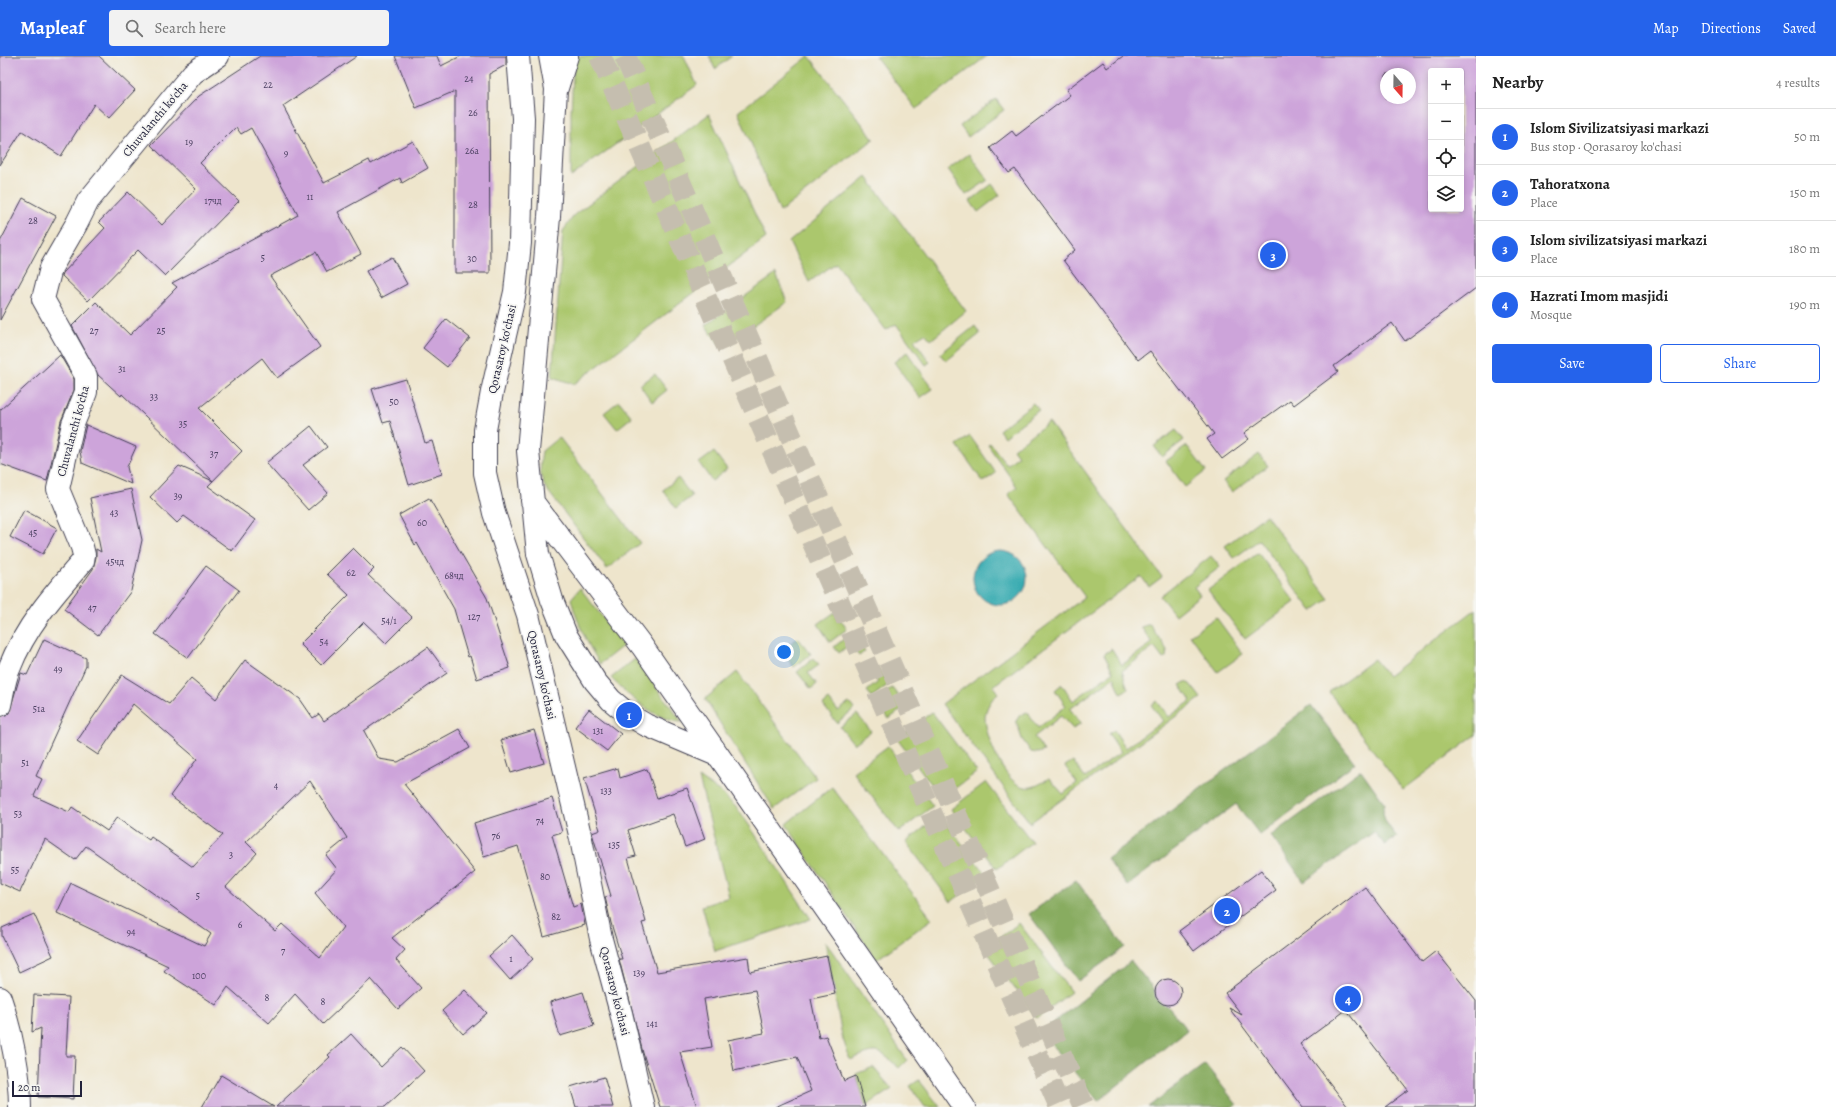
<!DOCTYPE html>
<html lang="en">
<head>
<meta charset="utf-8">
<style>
  :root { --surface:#fff; --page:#f2f2f2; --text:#222; --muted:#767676; --line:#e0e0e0; --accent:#2563eb }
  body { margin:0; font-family:Alegreya,serif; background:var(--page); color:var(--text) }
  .controls { position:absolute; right:12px; top:12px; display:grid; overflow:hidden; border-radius:4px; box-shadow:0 2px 6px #0003 }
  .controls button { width:36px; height:36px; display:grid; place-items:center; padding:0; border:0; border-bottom:1px solid var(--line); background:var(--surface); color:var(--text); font:20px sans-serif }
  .compass { position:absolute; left:1380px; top:12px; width:36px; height:36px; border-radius:50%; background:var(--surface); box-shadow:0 2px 6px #0003; rotate:160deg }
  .scale { position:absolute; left:12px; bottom:10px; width:70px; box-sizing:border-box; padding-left:4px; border:2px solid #22223b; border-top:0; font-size:11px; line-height:14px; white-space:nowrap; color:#22223b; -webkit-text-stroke:3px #f6f6f2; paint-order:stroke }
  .you { position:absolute; left:784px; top:596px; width:14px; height:14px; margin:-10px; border:3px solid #fff; border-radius:50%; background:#1a73e8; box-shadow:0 0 0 6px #1a73e833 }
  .badge { display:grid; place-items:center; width:26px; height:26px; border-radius:50%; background:var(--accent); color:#fff; font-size:13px; font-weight:700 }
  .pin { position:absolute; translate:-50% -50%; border:2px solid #fff; box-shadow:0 1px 4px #0006 }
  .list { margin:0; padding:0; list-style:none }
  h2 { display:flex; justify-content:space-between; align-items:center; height:52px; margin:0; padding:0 16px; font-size:17px }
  h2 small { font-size:13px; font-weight:400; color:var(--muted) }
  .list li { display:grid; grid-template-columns:26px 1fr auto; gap:12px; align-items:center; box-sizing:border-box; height:56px; padding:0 16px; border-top:1px solid var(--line) }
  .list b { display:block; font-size:15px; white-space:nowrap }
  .list p { margin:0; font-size:13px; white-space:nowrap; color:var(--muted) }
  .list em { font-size:13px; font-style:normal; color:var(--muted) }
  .actions { display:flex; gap:8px; padding:12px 16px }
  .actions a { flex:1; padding:9px 0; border:1px solid var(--accent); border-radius:4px; text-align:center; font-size:14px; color:var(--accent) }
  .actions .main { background:var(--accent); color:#fff }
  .icon { flex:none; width:22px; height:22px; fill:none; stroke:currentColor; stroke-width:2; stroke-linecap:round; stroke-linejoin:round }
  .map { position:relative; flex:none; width:1476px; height:1051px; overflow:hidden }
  header { display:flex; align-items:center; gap:24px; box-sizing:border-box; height:56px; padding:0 20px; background:var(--accent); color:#fff }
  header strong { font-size:19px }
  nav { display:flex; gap:22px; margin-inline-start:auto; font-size:14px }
  .search { width:280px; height:36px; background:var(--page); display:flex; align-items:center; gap:10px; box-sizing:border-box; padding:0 14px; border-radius:4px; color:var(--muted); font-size:15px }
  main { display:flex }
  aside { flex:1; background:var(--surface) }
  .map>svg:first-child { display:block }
  .green { fill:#abc76d; stroke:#667454 }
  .forest { fill:#88ac60; stroke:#55674e }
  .water { fill:#39abb1; stroke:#2e6676 }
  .building { fill:#cda4da; fill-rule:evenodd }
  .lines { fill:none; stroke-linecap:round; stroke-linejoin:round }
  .secondary-tunnel { stroke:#c5beaf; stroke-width:22; stroke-dasharray:22 11; stroke-linecap:butt }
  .minor-casing { stroke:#413f51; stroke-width:24 }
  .minor { stroke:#fff; stroke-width:22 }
  .labels { text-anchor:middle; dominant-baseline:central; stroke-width:3.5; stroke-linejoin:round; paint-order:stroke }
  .number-label { font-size:10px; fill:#4d4263 }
  .street-label { font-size:12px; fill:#22223b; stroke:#f6f6f2 }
</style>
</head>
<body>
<header>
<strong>Mapleaf</strong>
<div class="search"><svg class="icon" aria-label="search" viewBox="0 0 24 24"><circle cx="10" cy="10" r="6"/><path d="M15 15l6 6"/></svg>Search here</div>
<nav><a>Map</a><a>Directions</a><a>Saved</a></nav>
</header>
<main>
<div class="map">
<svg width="1476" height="1051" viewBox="0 0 1476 1051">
  <rect width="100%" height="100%" fill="#f6f6f2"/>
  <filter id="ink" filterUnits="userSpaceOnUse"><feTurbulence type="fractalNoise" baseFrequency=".025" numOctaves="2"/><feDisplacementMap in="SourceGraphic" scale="8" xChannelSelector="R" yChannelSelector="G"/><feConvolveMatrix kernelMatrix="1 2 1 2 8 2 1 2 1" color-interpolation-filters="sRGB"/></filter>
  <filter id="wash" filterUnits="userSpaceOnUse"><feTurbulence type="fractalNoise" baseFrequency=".012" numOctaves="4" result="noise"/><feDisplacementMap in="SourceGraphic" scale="16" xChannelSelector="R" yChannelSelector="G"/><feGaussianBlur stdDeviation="0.9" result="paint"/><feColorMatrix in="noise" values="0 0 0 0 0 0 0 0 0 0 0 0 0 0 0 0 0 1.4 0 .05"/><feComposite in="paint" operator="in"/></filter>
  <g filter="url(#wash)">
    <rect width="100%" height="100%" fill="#eee5cc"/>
    <path class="green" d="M 574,0 L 684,0 L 697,29 L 571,121 L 571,56 Z
      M 709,0 L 732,0 L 715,13 Z
      M 809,0 L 874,83 L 780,156 L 738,56 Z
      M 875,0 L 987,0 L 916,53 Z
      M 996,43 L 1004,54 L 968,81 L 960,70 Z
      M 709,58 L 766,182 L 574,328 L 552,321 L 563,175 L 575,158 Z
      M 969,98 L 988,124 L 966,139 L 948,113 Z
      M 867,121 L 966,255 L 931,284 L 925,277 L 914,284 L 930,306 L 926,309 L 896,268 L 886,274 L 836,207 L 809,226 L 789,186 Z
      M 992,128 L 1000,139 L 978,156 L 970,145 Z
      M 776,218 L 787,246 L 722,292 L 705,269 Z
      M 975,270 L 980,278 L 946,305 L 940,298 Z
      M 907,296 L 933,333 L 920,342 L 894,306 Z
      M 655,318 L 667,334 L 652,346 L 640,329 Z
      M 619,345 L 632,361 L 617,373 L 604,357 Z
      M 1033,347 L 1039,354 L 1004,381 L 999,374 Z
      M 1049,366 L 1162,521 L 1149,531 L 1141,520 L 993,630 L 998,637 C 991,644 986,651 985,661 C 985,680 1004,727 1024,731 C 1033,733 1042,727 1049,722 L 1063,738 L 1077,727 L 1065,710 L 1073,705 L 1085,722 L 1121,696 L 1109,678 L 1114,674 L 1126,692 L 1163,665 L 1151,649 L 1157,645 L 1169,661 L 1191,645 L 1180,629 L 1185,626 L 1190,628 L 1201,642 L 1030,767 L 942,648 L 1085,541 L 1008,438 L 1017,431 L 988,389 L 990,387 L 1007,409 L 1018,400 L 1013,393 Z
      M 1176,374 L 1184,384 L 1162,401 L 1154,390 Z
      M 970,380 L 996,417 L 983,426 L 957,389 Z
      M 559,381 L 640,487 L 607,513 L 545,431 C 539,419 540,408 542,395 Z
      M 1187,390 L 1206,415 L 1185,431 L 1166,405 Z
      M 714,396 L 727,413 L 712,425 L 699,407 Z
      M 1259,398 L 1268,410 L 1232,436 L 1223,425 Z
      M 678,422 L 692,440 L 676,452 L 663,434 Z
      M 1266,459 L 1329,543 L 1312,555 L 1259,484 L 1234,502 L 1225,490 Z
      M 1258,497 L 1295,546 L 1245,583 L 1208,534 Z
      M 1211,500 L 1220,511 L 1194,531 L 1200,539 L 1175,559 L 1160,540 Z
      M 580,532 L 624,589 L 600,608 C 587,588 577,566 571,543 Z
      M 1476,553 L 1476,679 L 1403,734 L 1329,636 L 1374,603 L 1388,620 Z
      M 835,556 L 847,573 L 830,586 L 818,568 Z
      M 1216,561 L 1243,598 L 1218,616 L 1190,579 Z
      M 1147,569 L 1150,569 L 1167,594 L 1166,601 L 1163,603 L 1154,591 L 1122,615 L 1128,633 L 1121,637 L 1114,621 L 1070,653 L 1081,667 L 1073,673 L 1061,660 L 1034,681 L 1044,695 L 1038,697 L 1031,696 L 1022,683 L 1016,665 L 1020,659 L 1027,656 L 1038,672 L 1066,650 L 1055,634 L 1062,628 L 1073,645 L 1113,616 L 1104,598 L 1112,593 L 1122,609 L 1152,587 L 1141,571 Z
      M 851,577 L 865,595 L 859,600 L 850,588 L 839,597 L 834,591 Z
      M 798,582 L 811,598 L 794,611 L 781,594 Z
      M 814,602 L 819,609 L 808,617 L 817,628 L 811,633 L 797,616 Z
      M 635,603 L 682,666 C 658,666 626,638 611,622 Z
      M 875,610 L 889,628 L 872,641 L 867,635 L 878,626 L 869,615 Z
      M 737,616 L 816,722 L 774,753 L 705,643 Z
      M 892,632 L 906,650 L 889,663 L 875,645 Z
      M 829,644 L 838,655 L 849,647 L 854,653 L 837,667 L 823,649 Z
      M 932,656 L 977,716 L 942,742 L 897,683 Z
      M 857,658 L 871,675 L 854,688 L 840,671 Z
      M 888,690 L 933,750 L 899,776 L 853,716 Z
      M 699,722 L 719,735 L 736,751 L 749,769 L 811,863 L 715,895 L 702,850 L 729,841 Z
      M 986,726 L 1032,786 L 997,813 L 951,753 Z
      M 832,731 L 932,863 L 876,904 L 786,768 Z
      M 940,759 L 986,819 L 951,846 L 906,786 Z
      M 1019,867 L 1071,936 L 1037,962 L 985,893 Z
      M 825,885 L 907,1004 L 899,1012 C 876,991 878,993 850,1004 L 842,980 Z
      M 873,1011 L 892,1033 L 866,1050 L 856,1018 Z
      M 919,1024 L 940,1051 L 925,1051 L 910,1030 Z"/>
    <path class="forest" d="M 1311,649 L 1355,707 L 1260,779 L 1236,748 L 1127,830 L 1107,803 Z
      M 1361,714 L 1385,748 C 1379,760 1389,771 1397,781 L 1385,789 L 1374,776 L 1304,826 L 1271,780 Z
      M 1076,824 L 1125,891 L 1078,925 L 1029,858 Z
      M 1131,905 L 1187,974 L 1098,1045 L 1042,976 Z
      M 1205,1008 L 1237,1049 L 1234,1051 L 1148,1051 Z"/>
    <path class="water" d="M973 522a27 27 0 1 1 54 0a27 27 0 1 1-54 0Z"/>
    <g id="blocks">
      <path class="building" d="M 0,0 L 99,0 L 135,34 L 109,62 L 94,48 L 61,100 L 22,75 L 0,109 Z
        M 260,0 L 357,0 L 283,50 L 324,127 L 369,104 L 371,108 L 413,85 L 428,112 L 402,127 L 400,122 L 338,156 L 361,198 L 327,216 L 316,196 L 270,220 L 320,291 L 277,322 L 262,302 L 199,352 L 242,395 L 208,430 L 255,464 L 232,495 L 184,460 L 177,467 L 150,441 L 179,410 L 213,425 L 122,338 L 121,340 L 98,319 L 72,270 L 96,246 L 130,279 L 177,231 L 172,227 L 298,159 L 251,72 L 241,78 L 236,71 L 200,107 L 239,145 L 165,220 L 138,194 L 88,245 L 62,220 L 63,217 L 105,172 L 99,166 L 128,136 L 162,169 L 196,133 L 151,89 L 199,40 Z
        M 395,0 L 437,0 L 441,10 L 461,0 L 506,0 L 506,9 L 489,18 L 490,217 L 455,217 L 455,35 L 416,52 Z
        M 1123,0 L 1476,0 L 1476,232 L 1405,285 L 1392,267 L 1334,310 L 1338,316 L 1294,349 L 1290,344 L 1244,377 L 1249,383 L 1222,403 L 1207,383 L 1214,378 L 1150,295 L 1138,304 L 1097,249 L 1063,204 L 1075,194 L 1015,113 L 1009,117 L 990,92 L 1012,75 L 1016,80 L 1070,39 L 1066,34 L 1103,6 L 1107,12 ZM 1431,15 L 1461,15 L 1461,153 L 1431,153 ZM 1386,18 L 1410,18 L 1410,42 L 1386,42 Z
        M 23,142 L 56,160 L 0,264 L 0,186 Z
        M 392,201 L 407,228 L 381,242 L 366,215 Z
        M 446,263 L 470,282 L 447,311 L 423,292 Z
        M 60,299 L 74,323 L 74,334 L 61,365 L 47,425 L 0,408 L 0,354 Z
        M 406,323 L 425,387 L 432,385 L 442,418 L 409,429 L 390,365 L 383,367 L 372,333 Z
        M 86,369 L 136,391 L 127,411 L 131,428 L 82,407 L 80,395 Z
        M 311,370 L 327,391 L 303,409 L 328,437 L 308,454 L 266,407 Z
        M 131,433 L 142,484 L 131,535 L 98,579 L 64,553 L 93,513 L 96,501 L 96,493 L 101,496 L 90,442 Z
        M 429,442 L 487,542 L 510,612 L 477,623 L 470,600 L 468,601 L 454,553 L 417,487 L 415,489 L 399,459 Z
        M 24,454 L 57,472 L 43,498 L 10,481 Z
        M 353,492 L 374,513 L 368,519 L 412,561 L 386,587 L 364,566 L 321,609 L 300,588 L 349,539 L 327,518 Z
        M 206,510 L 239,534 L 188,602 L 155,578 Z
        M 44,583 L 86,602 L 86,610 L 36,720 L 42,723 L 34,740 L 69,756 L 72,751 L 107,775 L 117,761 L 149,784 L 151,781 L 193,811 L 223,779 L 170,740 L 197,703 L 133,648 L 98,699 L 77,685 L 122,619 L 169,648 L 191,622 L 216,643 L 245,604 L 300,643 L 313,662 L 319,658 L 324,665 L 428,591 L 447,617 L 364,675 L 379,703 L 398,706 L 459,673 L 470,692 L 404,728 L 475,816 L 392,882 L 405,894 L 396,904 L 421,932 L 398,953 L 371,923 L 323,968 L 295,938 L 269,967 L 228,931 L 216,949 L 164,915 L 168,910 L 57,857 L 71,827 L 204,890 L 211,878 L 86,790 L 75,804 L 45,783 L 20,836 L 0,827 L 0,661 L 9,657 L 21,617 L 27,619 ZM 310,725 L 347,782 L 326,799 L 337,813 L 315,837 L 343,871 L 320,902 L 282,868 L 275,875 L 226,831 L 257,797 L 246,786 Z
        M 589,653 L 621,678 L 607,695 L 575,671 Z
        M 534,674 L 544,707 L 511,717 L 501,684 Z
        M 618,712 L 620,722 L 647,713 L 657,742 L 687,732 L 705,783 L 685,791 L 673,758 L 628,774 L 636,800 L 628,802 L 646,866 L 642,867 L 657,916 L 748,901 L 750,916 L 827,900 L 835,938 L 811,943 L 819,982 L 826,980 L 844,1025 L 856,1020 L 865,1051 L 775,1051 L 811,1035 L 797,1001 L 734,1015 L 728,984 L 764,977 L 755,934 L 704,943 L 712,991 L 680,996 L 697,1051 L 660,1051 L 643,997 L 619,903 L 622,903 L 611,867 L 605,841 L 611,840 L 592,777 L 600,774 L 584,722 Z
        M 552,742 L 562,776 L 552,779 L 573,851 L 581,848 L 585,869 L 544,881 L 518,790 L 484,801 L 474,767 Z
        M 1261,814 L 1276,834 L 1194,895 L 1179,875 Z
        M 1365,831 L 1422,906 L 1436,895 L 1476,945 L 1476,1051 L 1385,1051 L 1408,1034 L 1346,954 L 1300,988 L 1348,1051 L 1303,1051 L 1229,952 L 1242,959 L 1225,937 Z
        M 34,858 L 53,900 L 19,916 L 2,880 L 2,872 Z
        M 512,879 L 533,903 L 510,924 L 489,900 Z
        M1155 936a13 13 0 1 1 26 0a13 13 0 1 1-26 0Z
        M 465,934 L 487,957 L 463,978 L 442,955 Z
        M 583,936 L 594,970 L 560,980 L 550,946 Z
        M 34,939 L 69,941 L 66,1000 L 75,1000 L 73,1043 L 38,1041 L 41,972 L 32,976 Z
        M 351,978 L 381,1011 L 402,991 L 424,1015 L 385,1051 L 276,1051 L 330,1001 L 328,999 Z
        M 221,1019 L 274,1051 L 202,1051 Z
        M 604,1021 L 613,1051 L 576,1051 L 570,1031 Z"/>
    </g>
  </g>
  <g filter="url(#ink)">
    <use href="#blocks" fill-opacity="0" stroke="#413f51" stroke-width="1"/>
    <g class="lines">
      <path class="secondary-tunnel" d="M 600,0 L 1060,1051
        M 625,0 L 1084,1051"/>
      <g class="minor-casing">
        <path id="minor" d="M 518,0 L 523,62 L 520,187 L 515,236 L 492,336 L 485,374 L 485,417 L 494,457 L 528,559 L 581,783 L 601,883 L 621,957 L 643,1051
          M 550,0 L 556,33 L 549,161 L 528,395 L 538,498 L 552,544 L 566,579 L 595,625 L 611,644 L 629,659 L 646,669 L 719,700
          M 557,32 L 567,0
          M 532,445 L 642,590 L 964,1051
          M 0,649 C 3,637 4,624 9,613 C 25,571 54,538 83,505 L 84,499 L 82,491 L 58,433 L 73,368 L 86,336 L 86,320 L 43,243 L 51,212 L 77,167 L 88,145 L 193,17 L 218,0
          M 0,942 C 11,974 20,1018 20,1051"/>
      </g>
      <use href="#minor" class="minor"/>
    </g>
  </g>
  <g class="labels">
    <g class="number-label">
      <text x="469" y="22">24</text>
      <text x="268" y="28">22</text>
      <text x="473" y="56">26</text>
      <text x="189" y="85">19</text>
      <text x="472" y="94">26a</text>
      <text x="286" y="96">9</text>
      <text x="310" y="140">11</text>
      <text x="213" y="144">17чд</text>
      <text x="473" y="148">28</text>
      <text x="33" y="164">28</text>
      <text x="263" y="201">5</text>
      <text x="472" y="202">30</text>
      <text x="94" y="274">27</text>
      <text x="161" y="274">25</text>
      <text x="122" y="312">31</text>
      <text x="154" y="340">33</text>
      <text x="394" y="345">50</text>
      <text x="183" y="367">35</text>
      <text x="214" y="397">37</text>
      <text x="178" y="439">39</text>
      <text x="114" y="456">43</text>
      <text x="422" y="466">60</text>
      <text x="33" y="476">45</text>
      <text x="115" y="505">45чд</text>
      <text x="351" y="516">62</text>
      <text x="454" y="519">68чд</text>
      <text x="92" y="551">47</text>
      <text x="474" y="560">127</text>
      <text x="389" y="564">54/1</text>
      <text x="324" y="585">54</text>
      <text x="58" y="612">49</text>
      <text x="39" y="652">51a</text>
      <text x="598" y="674">131</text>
      <text x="25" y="706">51</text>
      <text x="276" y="729">4</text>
      <text x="606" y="734">133</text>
      <text x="18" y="757">53</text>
      <text x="540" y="764">74</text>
      <text x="496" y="779">76</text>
      <text x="614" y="788">135</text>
      <text x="231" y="798">3</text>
      <text x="15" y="813">55</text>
      <text x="545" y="820">80</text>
      <text x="198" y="839">5</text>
      <text x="556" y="860">82</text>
      <text x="240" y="868">6</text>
      <text x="131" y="875">94</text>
      <text x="283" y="894">7</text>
      <text x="511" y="902">1</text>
      <text x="639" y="916">139</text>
      <text x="199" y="919">100</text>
      <text x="267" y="941">8</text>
      <text x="323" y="945">8</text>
      <text x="652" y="967">141</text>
    </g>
    <g class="street-label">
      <text transform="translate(155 63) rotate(-50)">Chuvalanchi ko'cha</text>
      <text transform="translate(502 293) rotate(-77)">Qorasaroy ko'chasi</text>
      <text transform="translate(73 375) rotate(-75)">Chuvalanchi ko'cha</text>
      <text transform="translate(542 619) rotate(77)">Qorasaroy ko'chasi</text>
      <text transform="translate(615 935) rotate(76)">Qorasaroy ko'chasi</text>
    </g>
  </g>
</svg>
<div class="controls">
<button>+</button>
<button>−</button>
<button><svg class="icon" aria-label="locate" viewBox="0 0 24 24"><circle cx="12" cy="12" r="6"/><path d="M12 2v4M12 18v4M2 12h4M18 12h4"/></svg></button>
<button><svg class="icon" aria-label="layers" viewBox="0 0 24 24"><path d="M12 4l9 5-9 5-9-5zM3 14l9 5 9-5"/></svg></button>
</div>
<svg class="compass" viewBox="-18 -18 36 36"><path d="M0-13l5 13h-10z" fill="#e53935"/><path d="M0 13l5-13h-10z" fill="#767676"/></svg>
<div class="scale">20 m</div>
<div class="you"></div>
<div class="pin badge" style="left:629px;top:659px">1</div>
<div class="pin badge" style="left:1227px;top:855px">2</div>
<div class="pin badge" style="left:1273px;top:199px">3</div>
<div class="pin badge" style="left:1348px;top:943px">4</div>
</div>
<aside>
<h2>Nearby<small>4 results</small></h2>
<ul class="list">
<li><span class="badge">1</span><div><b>Islom Sivilizatsiyasi markazi</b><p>Bus stop · Qorasaroy ko'chasi</p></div><em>50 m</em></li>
<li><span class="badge">2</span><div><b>Tahoratxona</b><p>Place</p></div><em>150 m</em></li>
<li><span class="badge">3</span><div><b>Islom sivilizatsiyasi markazi</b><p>Place</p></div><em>180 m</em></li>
<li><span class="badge">4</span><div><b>Hazrati Imom masjidi</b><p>Mosque</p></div><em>190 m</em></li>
</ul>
<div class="actions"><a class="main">Save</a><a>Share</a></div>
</aside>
</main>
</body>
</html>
